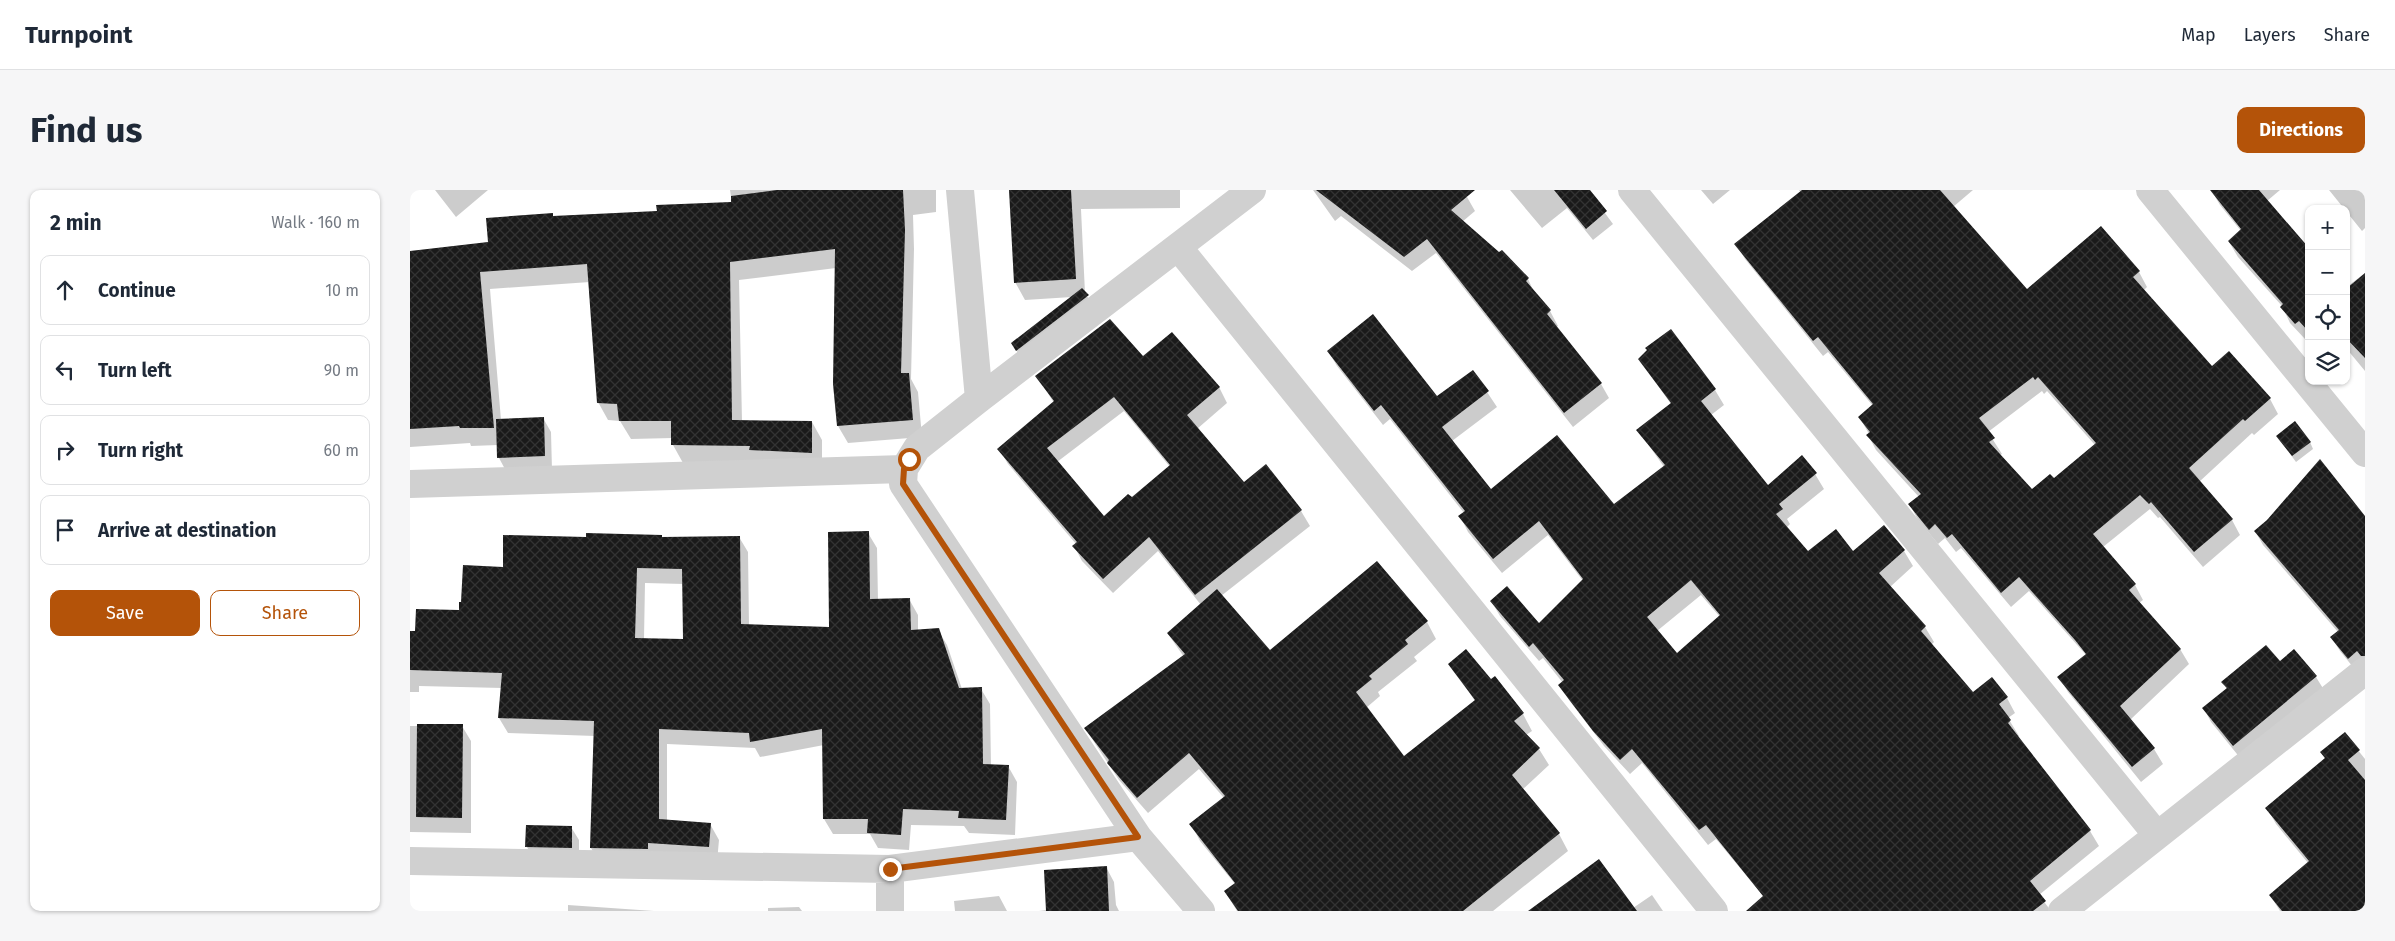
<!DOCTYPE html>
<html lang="en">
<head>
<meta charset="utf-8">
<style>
  :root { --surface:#fff; --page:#f6f6f7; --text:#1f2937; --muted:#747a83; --line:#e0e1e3; --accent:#b45309 }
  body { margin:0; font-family:"Fira Sans",sans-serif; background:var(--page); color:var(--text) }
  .controls { position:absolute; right:15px; top:15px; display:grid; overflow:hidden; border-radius:10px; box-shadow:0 1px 4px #0004 }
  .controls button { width:45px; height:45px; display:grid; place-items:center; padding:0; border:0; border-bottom:1px solid var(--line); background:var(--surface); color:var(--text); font:25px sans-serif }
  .stop { position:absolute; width:15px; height:15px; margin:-11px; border:4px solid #b45309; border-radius:50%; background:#fff }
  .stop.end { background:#b45309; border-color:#fff; box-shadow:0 1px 5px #0008 }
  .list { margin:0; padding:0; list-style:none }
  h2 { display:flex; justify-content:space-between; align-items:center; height:65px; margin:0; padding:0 20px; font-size:21px }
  h2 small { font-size:16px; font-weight:400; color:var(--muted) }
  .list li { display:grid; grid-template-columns:32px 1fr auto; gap:15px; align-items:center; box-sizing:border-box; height:70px; margin:0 10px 10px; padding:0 10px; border:1px solid var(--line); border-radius:10px }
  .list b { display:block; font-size:19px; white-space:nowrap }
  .list em { font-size:16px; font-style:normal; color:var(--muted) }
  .actions { display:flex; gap:10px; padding:15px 20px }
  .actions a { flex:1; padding:11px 0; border:1px solid var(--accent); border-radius:10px; text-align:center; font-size:18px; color:var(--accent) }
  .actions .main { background:var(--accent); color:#fff }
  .icon { flex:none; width:28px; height:28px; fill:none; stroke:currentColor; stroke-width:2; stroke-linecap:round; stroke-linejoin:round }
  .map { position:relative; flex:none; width:1955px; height:721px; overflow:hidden; border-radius:10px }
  header { display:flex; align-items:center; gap:30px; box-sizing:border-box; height:70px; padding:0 25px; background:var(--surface); border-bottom:1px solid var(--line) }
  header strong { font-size:24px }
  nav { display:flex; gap:28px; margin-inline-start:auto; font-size:18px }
  .intro { display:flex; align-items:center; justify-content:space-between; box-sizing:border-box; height:120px; padding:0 30px }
  h1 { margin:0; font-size:35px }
  .button { padding:12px 22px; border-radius:10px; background:var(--accent); color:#fff; font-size:18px; font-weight:700 }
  main { display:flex; gap:30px; padding:0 30px }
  aside { flex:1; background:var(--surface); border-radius:10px; box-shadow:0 1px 4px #0004 }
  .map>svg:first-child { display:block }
  .shadow { fill:#0003; fill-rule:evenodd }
  .building { fill:url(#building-cross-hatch); fill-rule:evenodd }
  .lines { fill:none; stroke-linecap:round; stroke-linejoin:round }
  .minor { stroke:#d0d0d0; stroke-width:28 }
  .route { stroke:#b45309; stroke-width:6 }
</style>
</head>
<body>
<header>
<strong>Turnpoint</strong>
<nav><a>Map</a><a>Layers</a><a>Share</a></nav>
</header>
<div class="intro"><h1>Find us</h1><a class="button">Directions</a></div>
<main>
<aside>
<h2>2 min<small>Walk · 160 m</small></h2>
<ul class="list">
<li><svg class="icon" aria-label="ahead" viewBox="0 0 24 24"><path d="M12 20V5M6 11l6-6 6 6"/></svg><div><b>Continue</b></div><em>10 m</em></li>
<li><svg class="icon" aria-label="left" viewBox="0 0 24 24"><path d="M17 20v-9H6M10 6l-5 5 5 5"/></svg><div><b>Turn left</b></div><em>90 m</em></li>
<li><svg class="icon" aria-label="right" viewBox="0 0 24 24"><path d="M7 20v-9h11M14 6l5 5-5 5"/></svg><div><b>Turn right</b></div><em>60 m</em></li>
<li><svg class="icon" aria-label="arrive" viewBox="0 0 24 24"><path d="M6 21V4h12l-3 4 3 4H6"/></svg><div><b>Arrive at destination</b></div></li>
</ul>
<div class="actions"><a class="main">Save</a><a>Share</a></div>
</aside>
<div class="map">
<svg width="1955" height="721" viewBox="0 0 1955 721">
  <defs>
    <pattern id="building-cross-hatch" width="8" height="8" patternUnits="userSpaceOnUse" patternTransform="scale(1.25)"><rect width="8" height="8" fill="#1a1a1a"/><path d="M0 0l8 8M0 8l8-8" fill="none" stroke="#333"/></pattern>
  </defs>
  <rect width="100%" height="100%" fill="#fff"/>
  <path class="shadow" d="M 25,0 L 78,0 L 46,27 Z
    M 320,0 L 526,0 L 526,22 L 503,25 L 504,59 L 501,189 L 508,202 L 512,247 L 438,253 L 428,236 L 426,78 L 329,90 L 332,231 L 402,232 L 412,250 L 412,281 L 273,273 L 263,255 L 263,248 L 221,249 L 210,231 L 198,230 L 188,212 L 180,92 L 80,99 L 91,230 L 133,228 L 141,242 L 142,280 L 96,281 L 89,268 L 88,255 L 61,256 L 60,253 L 0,257 L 0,62 L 79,53 L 142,24 L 144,27 L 248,22 L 322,13 Z
    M 600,0 L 770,0 L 770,18 L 671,19 L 675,103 L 685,119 L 610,167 L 603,154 L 662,107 L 615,110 L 605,92 Z
    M 903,0 L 1053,0 L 1065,21 L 1052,32 L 1118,89 L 1125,104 L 1140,121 L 1148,136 L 1146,137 L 1191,194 L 1199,208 L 1163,237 L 1026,63 L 1002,81 L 931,26 L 925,31 Z
    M 1100,0 L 1178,0 L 1203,34 L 1183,50 L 1157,18 L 1132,38 Z
    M 1291,0 L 1320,0 L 1303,14 Z
    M 1389,0 L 1563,0 L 1543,17 L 1617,101 L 1729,82 L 1737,97 L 1733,101 L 1802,178 L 1860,209 L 1868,224 L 1844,245 L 1842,243 L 1789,292 L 1822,330 L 1830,345 L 1793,377 L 1750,327 L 1748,328 L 1740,319 L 1693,357 L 1725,395 L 1733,410 L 1729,413 L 1770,459 L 1779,474 L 1720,530 L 1744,559 L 1753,574 L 1731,592 L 1658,502 L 1649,487 L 1676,465 L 1619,401 L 1601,417 L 1551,358 L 1546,362 L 1535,348 L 1528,354 L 1508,330 L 1500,315 L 1509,307 L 1466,260 L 1458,245 L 1459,244 L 1450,228 L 1463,216 L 1418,162 L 1413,166 L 1335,69 L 1326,54 L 1391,3 ZM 1632,201 L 1634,204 L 1637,201 L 1685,255 L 1643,290 L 1622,300 L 1590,265 L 1592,264 L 1578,242 Z
    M 1801,0 L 1870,0 L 1857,11 L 1899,60 L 1899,145 L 1895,149 L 1880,133 L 1872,116 L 1828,67 L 1819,52 L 1831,41 L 1810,15 Z
    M 1919,0 L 1955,0 L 1955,38 L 1952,41 Z
    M 1955,83 L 1955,181 L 1936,158 L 1936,95 L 1938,96 Z
    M 1260,140 L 1305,200 L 1314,215 L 1301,225 L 1357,296 L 1405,284 L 1414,299 L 1377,329 L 1380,334 L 1377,337 L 1398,362 L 1443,363 L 1474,336 L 1494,361 L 1503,376 L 1480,397 L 1515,437 L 1524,452 L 1521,455 L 1563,504 L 1597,508 L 1605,523 L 1598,528 L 1609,546 L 1607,547 L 1680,641 L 1689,656 L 1629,705 L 1641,721 L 1357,721 L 1354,707 L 1306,649 L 1298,655 L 1232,573 L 1220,584 L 1194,556 L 1159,510 L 1150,495 L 1153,493 L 1133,468 L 1129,471 L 1090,426 L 1081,411 L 1129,435 L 1173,391 L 1138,345 L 1092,383 L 1058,342 L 1050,326 L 1054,323 L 980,229 L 973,235 L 927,176 L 918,161 L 1027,207 L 1063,181 L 1087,217 L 1042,251 L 1081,301 L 1204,316 L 1254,277 L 1228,240 L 1261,214 L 1229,169 ZM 1291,405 L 1310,427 L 1267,465 L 1247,441 Z
    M 733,168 L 809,197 L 817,213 L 787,239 L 834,294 L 856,276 L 891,321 L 900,336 L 811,406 L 860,462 L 1017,432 L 1026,449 L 1004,467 L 1007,471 L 968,502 L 970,506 L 956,518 L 993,567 L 1065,511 L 1040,474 L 1080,491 L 1085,488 L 1113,524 L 1122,541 L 1116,545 L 1129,559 L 1139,575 L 1112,600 L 1149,644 L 1158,661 L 1083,721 L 827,721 L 815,701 L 825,694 L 790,651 L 781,634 L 814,608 L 789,579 L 738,623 L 709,590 L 686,555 L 676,539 L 774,467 L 758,444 L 791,415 L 748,361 L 703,403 L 672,371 L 664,356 L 666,354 L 598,274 L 589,259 L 644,213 L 627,186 ZM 714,221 L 760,277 L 721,309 L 694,328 L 647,272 Z
    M 1900,252 L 1903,259 L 1886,272 L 1872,253 Z
    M 1955,328 L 1955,476 L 1947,482 L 1930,461 L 1921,447 L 1928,442 L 1853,355 L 1845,341 Z
    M 458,343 L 467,358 L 468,410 L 499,409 L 508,425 L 508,441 L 528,440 L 537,455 L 552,499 L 571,499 L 580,514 L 581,576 L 598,576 L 607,592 L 605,645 L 559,643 L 554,636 L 501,635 L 499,660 L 468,658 L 460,644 L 423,644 L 414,629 L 414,555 L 350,567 L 345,558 L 257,554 L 257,631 L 300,634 L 309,650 L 307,672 L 190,673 L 181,658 L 185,546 L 98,543 L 89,528 L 92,498 L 9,496 L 9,502 L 0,502 L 0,443 L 7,443 L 50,422 L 94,379 L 252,348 L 329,347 L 338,362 L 339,436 L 420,439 ZM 235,393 L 274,394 L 275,450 L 234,449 Z
    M 1884,461 L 1906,487 L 1914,500 L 1831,569 L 1801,532 L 1794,519 L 1817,500 L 1813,492 L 1870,472 Z
    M 0,536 L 52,536 L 61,551 L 61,643 L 0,642 Z
    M 1935,544 L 1955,569 L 1955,721 L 1870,721 L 1860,705 L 1898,673 L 1866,634 L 1857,618 L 1915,569 L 1911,562 Z
    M 161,637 L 169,650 L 169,671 L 124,670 L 117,657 Z
    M 696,677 L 704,692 L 706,715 L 709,721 L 629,721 L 637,720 Z
    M 1242,705 L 1253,721 L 1120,721 L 1223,718 Z
    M 589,706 L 597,721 L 545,721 L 544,711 Z
    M 158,715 L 244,721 L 158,721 Z
    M 389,717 L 392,721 L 358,721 L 358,718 Z"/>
  <path class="building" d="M 367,0 L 493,0 L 495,40 L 491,183 L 499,183 L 503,230 L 427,236 L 423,194 L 425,59 L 320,72 L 322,230 L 402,231 L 402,263 L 339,260 L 340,256 L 261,255 L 261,231 L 209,231 L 207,214 L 187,213 L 177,74 L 70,82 L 84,238 L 50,238 L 49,236 L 0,239 L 0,61 L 78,52 L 76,28 L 143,23 L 143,26 L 247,21 L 246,15 L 321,12 L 321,6 Z
    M 599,0 L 661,0 L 666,89 L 604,93 Z
    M 906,0 L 1065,0 L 1041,20 L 1089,62 L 1092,60 L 1119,88 L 1116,91 L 1141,120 L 1137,124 L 1192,193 L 1154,223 L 1017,49 L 994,67 Z
    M 1144,0 L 1180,0 L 1197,21 L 1176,39 Z
    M 1392,0 L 1530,0 L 1617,99 L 1691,36 L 1730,81 L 1723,87 L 1802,176 L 1819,161 L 1861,208 L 1835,231 L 1833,229 L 1779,278 L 1823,329 L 1784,362 L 1741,312 L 1739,314 L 1730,305 L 1683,344 L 1726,394 L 1719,400 L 1771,459 L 1710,516 L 1745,558 L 1722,577 L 1647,487 L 1676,464 L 1665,450 L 1609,387 L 1591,403 L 1542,344 L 1537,348 L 1525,334 L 1519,340 L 1498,314 L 1511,304 L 1456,245 L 1460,242 L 1448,227 L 1463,214 L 1408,147 L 1403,151 L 1324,54 ZM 1623,187 L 1625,190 L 1628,187 L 1686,253 L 1644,288 L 1640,284 L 1622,299 L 1579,252 L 1585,248 L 1569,228 Z
    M 1800,0 L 1849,0 L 1899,58 L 1899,142 L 1889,131 L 1885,134 L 1870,117 L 1873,114 L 1818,51 L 1831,39 Z
    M 1955,83 L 1955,168 L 1936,148 L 1936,99 Z
    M 672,98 L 679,105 L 606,161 L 601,153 Z
    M 963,124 L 1027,206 L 1063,180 L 1079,201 L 1032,237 L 1081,299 L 1147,245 L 1204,314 L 1255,275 L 1226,240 L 1261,213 L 1228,169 L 1237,160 L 1235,158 L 1261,139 L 1306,199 L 1291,211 L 1358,295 L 1392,265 L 1407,283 L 1369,314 L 1373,319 L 1366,324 L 1398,361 L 1426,339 L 1443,361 L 1474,335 L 1495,360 L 1469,383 L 1516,436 L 1511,441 L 1563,502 L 1582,487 L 1598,507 L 1589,514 L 1601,530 L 1598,533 L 1681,640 L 1620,691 L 1636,711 L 1623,721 L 1336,721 L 1353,706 L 1296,635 L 1289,640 L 1222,559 L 1210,570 L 1183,541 L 1148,495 L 1154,490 L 1123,453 L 1119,457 L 1080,411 L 1097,396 L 1129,433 L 1173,389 L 1129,331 L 1083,369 L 1048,326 L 1055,321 L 971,215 L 964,221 L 917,161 ZM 1281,390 L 1310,425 L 1267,463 L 1237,427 Z
    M 700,129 L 733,166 L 762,142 L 810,197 L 777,225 L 834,292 L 856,274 L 892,320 L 785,405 L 739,347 L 693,389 L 662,356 L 667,352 L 587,259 L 644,211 L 625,186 ZM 704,207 L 760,275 L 722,307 L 718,304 L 694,326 L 637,258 Z
    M 134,227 L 135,266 L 87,268 L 86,229 Z
    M 1885,231 L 1901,252 L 1882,266 L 1866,246 Z
    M 1910,269 L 1955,326 L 1955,466 L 1951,466 L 1947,461 L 1938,469 L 1920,447 L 1929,440 L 1844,341 L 1857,330 Z
    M 459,341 L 460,409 L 500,408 L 501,440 L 529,438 L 549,498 L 572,497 L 573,574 L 599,575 L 596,630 L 548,628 L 549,621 L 493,619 L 491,645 L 457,643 L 458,629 L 413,629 L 412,539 L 340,552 L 339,543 L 249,539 L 249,629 L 301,633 L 299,657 L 238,653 L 238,659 L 180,658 L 184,531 L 88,528 L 92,483 L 0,480 L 0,441 L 5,441 L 6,419 L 49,420 L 49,412 L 51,412 L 53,375 L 93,377 L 93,345 L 176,347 L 176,343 L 252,345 L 252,347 L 330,346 L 331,434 L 419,437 L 418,342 ZM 227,378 L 272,379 L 273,449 L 225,448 Z
    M 967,371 L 1018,431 L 995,450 L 998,454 L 959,486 L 962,489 L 946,502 L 994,566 L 1065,510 L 1038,474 L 1056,459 L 1081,489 L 1085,486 L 1114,523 L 1104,531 L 1130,558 L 1102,585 L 1150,643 L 1053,721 L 828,721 L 814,701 L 825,693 L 779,634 L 815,606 L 779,563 L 727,608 L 697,573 L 699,570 L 674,538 L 775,464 L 757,443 L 807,399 L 860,460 Z
    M 1856,455 L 1870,471 L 1884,459 L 1907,486 L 1823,556 L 1792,518 L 1817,498 L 1811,492 Z
    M 7,534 L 53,534 L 52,628 L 6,627 Z
    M 1935,542 L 1950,560 L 1938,570 L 1955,590 L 1955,721 L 1872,721 L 1859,705 L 1899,671 L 1855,618 L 1915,568 L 1910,562 Z
    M 116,635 L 162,636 L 162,658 L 115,657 Z
    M 1189,669 L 1227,721 L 1118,721 Z
    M 697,676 L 699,721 L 636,721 L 634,680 Z"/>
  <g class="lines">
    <path class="minor" d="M 550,0 L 569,209
      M 1222,0 L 1747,645
      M 1740,0 L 1955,263
      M 768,57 L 1304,721
      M 494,279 L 493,294 L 728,647 L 791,721
      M 0,294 L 494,279 L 507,258 L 569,209 L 842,0
      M 0,671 L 480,679 L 728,647
      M 480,679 L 480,721
      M 1652,721 L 1955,481"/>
  </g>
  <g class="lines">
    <path class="route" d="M 480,679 L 728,647 L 493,294 L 494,279 L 499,269"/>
  </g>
</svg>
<div class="controls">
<button>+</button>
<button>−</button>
<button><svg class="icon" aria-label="locate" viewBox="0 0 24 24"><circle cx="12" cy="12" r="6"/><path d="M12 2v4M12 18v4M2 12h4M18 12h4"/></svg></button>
<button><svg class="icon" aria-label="layers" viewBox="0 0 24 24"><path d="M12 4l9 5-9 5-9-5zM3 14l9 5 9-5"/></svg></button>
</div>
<div class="stop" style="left:499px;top:269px"></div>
<div class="stop end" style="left:480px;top:679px"></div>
</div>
</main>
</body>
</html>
